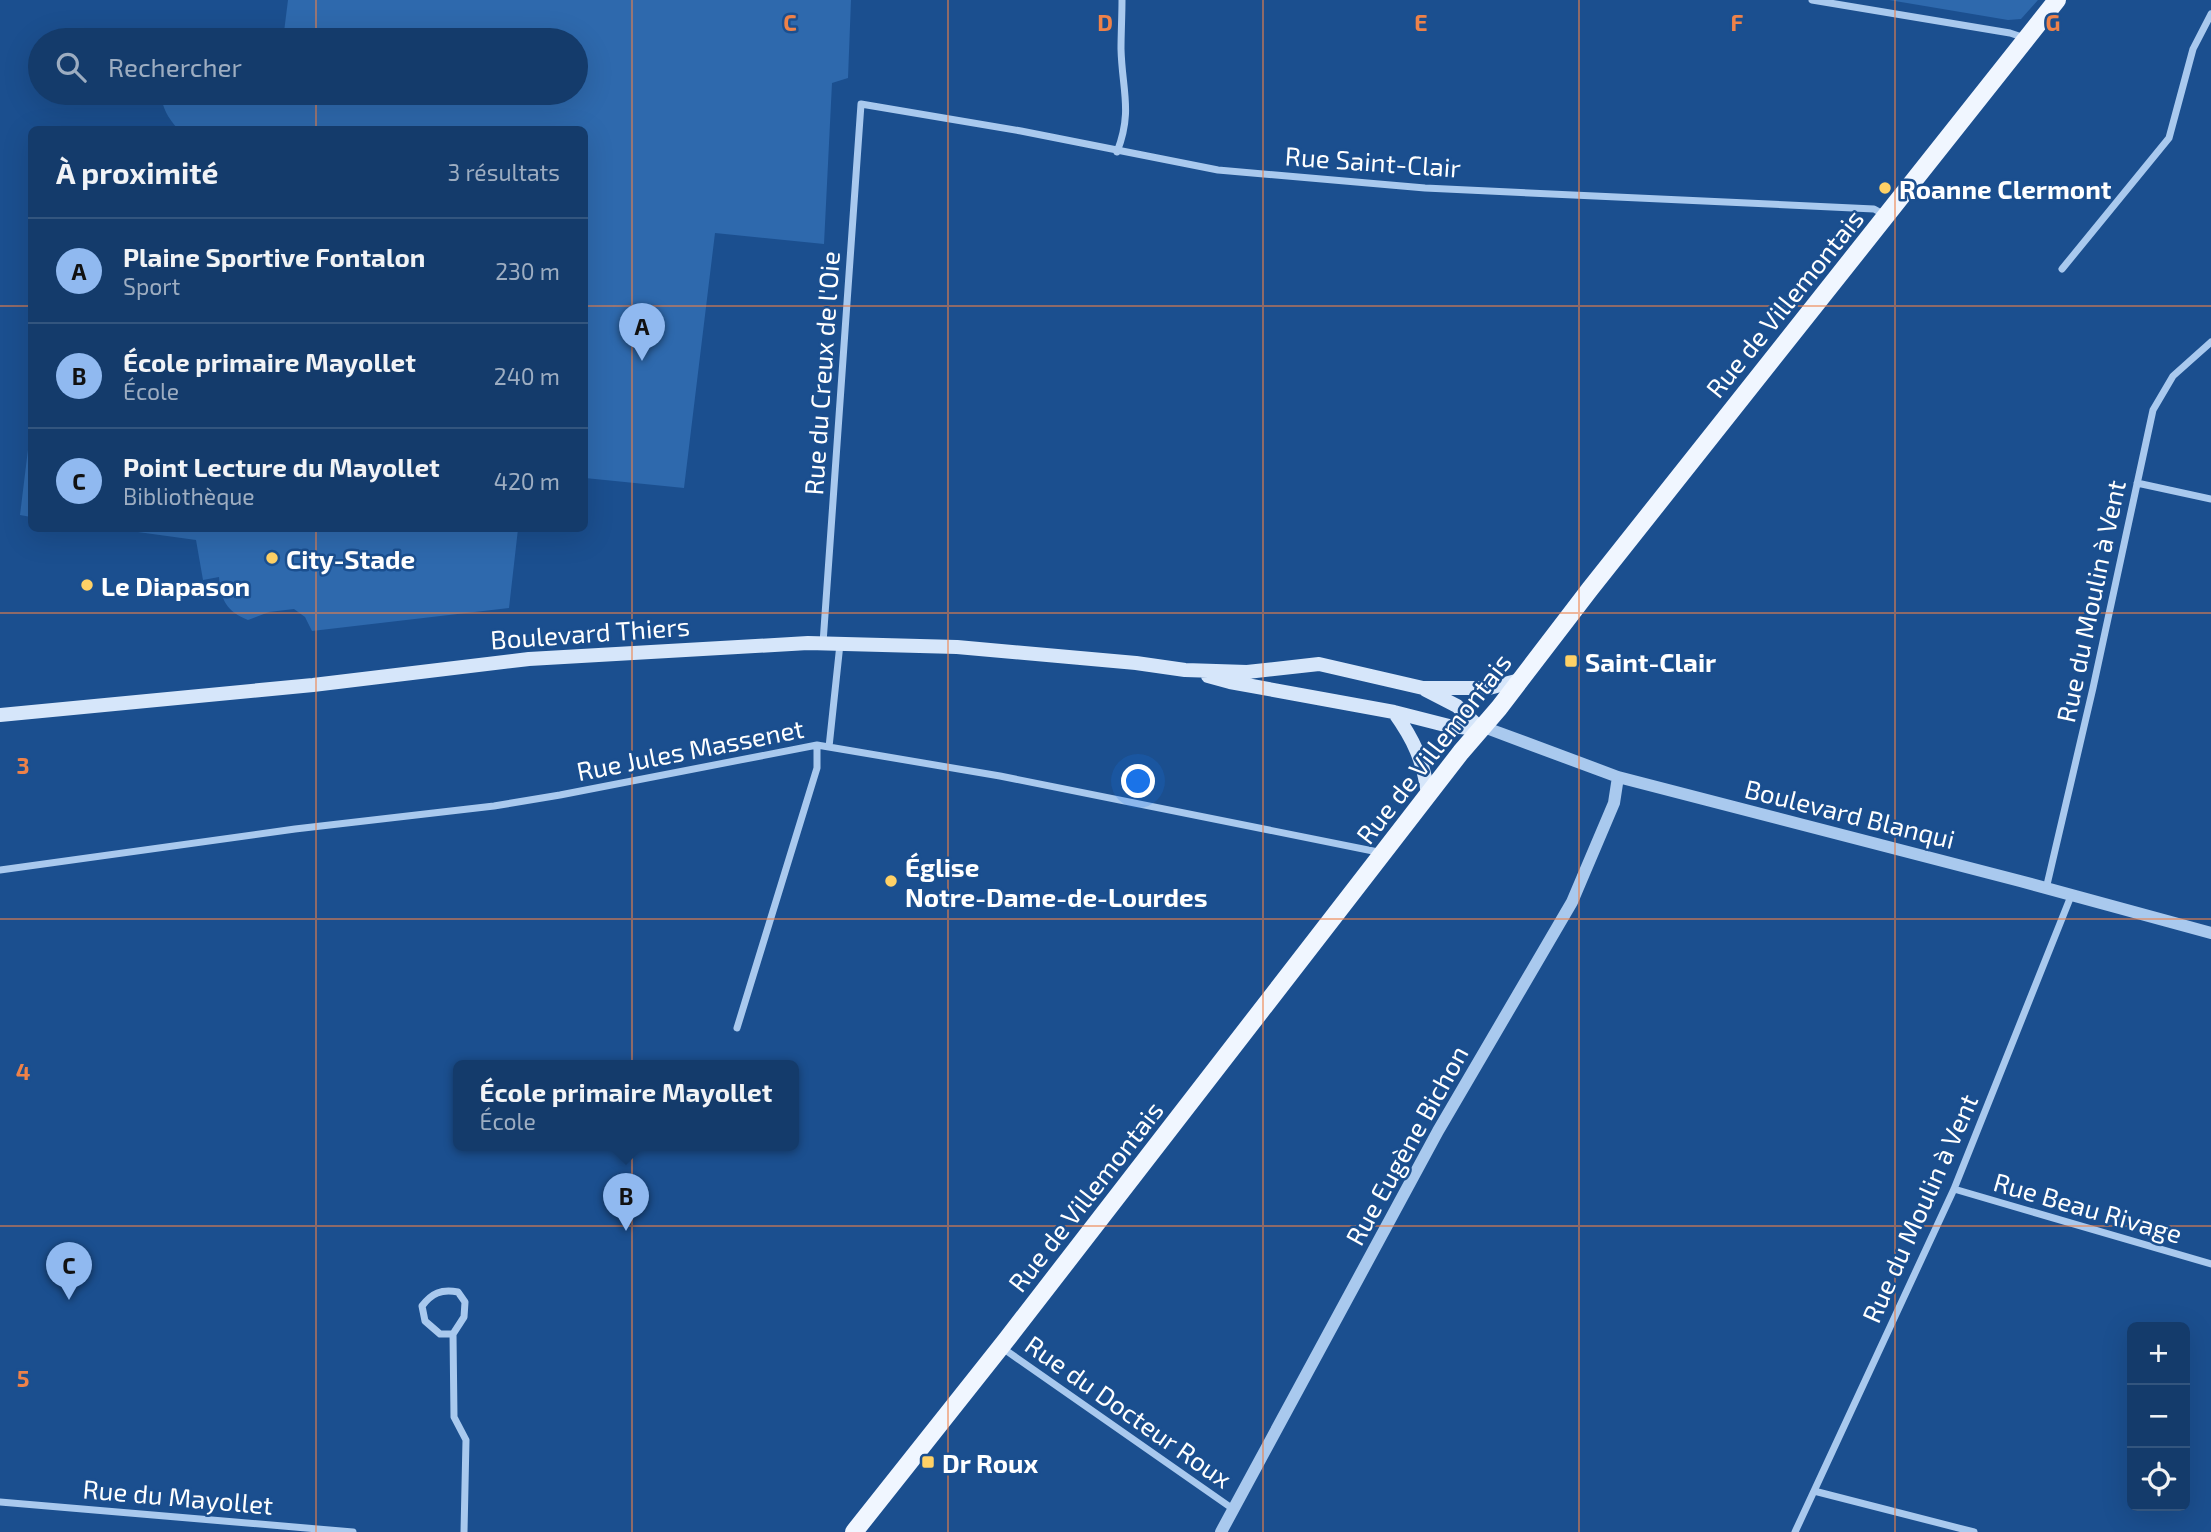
<!DOCTYPE html>
<html lang="fr">
<head>
<meta charset="utf-8">
<style>
  :root { --surface:#143b6b; --page:#1d4271; --text:#f1f3f6; --muted:#9dadc1; --line:#33557e; --accent:#90b9f0 }
  body { margin:0; font-family:"Exo 2",sans-serif; background:var(--page); color:var(--text) }
  .controls { position:absolute; right:21px; bottom:21px; display:grid; overflow:hidden; border-radius:10px; box-shadow:0 7px 28px #0002 }
  .controls button { width:63px; height:63px; display:grid; place-items:center; padding:0; border:0; border-bottom:2px solid var(--line); background:var(--surface); color:var(--text); font:35px sans-serif }
  .you { position:absolute; left:1139px; top:782px; width:24px; height:24px; margin:-18px; border:5px solid #fff; border-radius:50%; background:#1a73e8; box-shadow:0 0 0 10px #1a73e833 }
  .badge { display:grid; place-items:center; width:46px; height:46px; border-radius:50%; background:var(--accent); color:#111; font-size:23px; font-weight:700 }
  .pin { position:absolute; translate:-50% -58px; filter:drop-shadow(0 2px 4px #0008) }
  .pin::after { content:''; position:absolute; top:37px; width:24px; height:21px; background:inherit; clip-path:polygon(0 0,100% 0,50% 100%) }
  .popup { position:absolute; left:453px; top:1060px; width:346px; height:91px; box-sizing:border-box; display:grid; place-content:center; border-radius:10px; background:var(--surface); filter:drop-shadow(0 2px 5px #0005); font-size:23px; white-space:nowrap; color:var(--muted) }
  .popup b { font-size:26px; color:var(--text) }
  .popup::after { content:''; position:absolute; left:50%; top:100%; margin-left:-14px; border:14px solid transparent; border-top-color:var(--surface) }
  .list { margin:0; padding:0; list-style:none }
  h2 { display:flex; justify-content:space-between; align-items:center; height:91px; margin:0; padding:0 28px; font-size:30px }
  h2 small { font-size:23px; font-weight:400; color:var(--muted) }
  .list li { display:grid; grid-template-columns:46px 1fr auto; gap:21px; align-items:center; box-sizing:border-box; height:105px; padding:0 28px; border-top:2px solid var(--line) }
  .list b { display:block; font-size:26px; white-space:nowrap }
  .list p { margin:0; font-size:23px; white-space:nowrap; color:var(--muted) }
  .list em { font-size:23px; font-style:normal; color:var(--muted) }
  .icon { flex:none; width:38px; height:38px; fill:none; stroke:currentColor; stroke-width:2; stroke-linecap:round; stroke-linejoin:round }
  .map { position:relative; flex:none; width:2211px; height:1532px; overflow:hidden }
  .search { position:absolute; background:var(--surface); box-shadow:0 7px 28px #0002; left:28px; top:28px; width:560px; height:77px; display:flex; align-items:center; gap:18px; box-sizing:border-box; padding:0 24px; border-radius:38px; color:var(--muted); font-size:26px }
  .panel { position:absolute; background:var(--surface); box-shadow:0 7px 28px #0002; left:28px; top:126px; width:560px; height:406px; border-radius:10px }
  .map>svg:first-child { display:block }
  .green { fill:#2e69ad }
  .lines { fill:none; stroke-linecap:round; stroke-linejoin:round }
  .minor { stroke:#a9c9ee; stroke-width:7 }
  .tertiary { stroke:#a9c9ee; stroke-width:12 }
  .secondary { stroke:#d6e6fa; stroke-width:14 }
  .primary { stroke:#f0f6ff; stroke-width:18 }
  .grid { fill:none; stroke:#ee8249; stroke-width:2; stroke-opacity:0.55 }
  .poi-dot { fill:#ffd166; stroke:#1b4f8f; stroke-width:2.5 }
  .labels { text-anchor:middle; dominant-baseline:central; stroke-width:5; stroke-linejoin:round; paint-order:stroke }
  .street-label { font-size:26px; fill:#fff; stroke:#1b4f8f }
  .poi-label { font-size:26px; font-weight:bold; fill:#fff; stroke:#1b4f8f; text-anchor:start }
  .grid-label { font-size:23px; text-anchor:middle; font-weight:bold; fill:#ee8249; stroke:#1b4f8f; stroke-width:5; stroke-linejoin:round; paint-order:stroke }
</style>
</head>
<body>
<div class="map">
<svg width="2211" height="1532" viewBox="0 0 2211 1532">
  <rect width="100%" height="100%" fill="#1b4f8f"/>
  <path class="green" d="M 288,0 L 851,0 L 848,78 L 832,83 L 824,244 L 715,233 L 684,488 L 585,478 L 584,130 L 178,129 C 168,118 162,108 161,93 L 576,93 L 576,40 L 283,40 Z
    M 1889,0 L 2038,0 L 2021,19 L 2008,20 Z
    M 31,425 L 31,517 L 20,515 Z
    M 116,529 L 518,528 L 518,529 L 509,608 L 312,631 L 305,617 L 294,609 L 269,612 L 248,620 C 226,611 221,600 219,577 L 203,580 L 196,540 Z"/>
  <g class="lines">
    <path class="minor" d="M 1812,0 L 2010,33 L 2025,38
      M 1117,152 C 1133,111 1122,90 1121,49 C 1121,33 1122,16 1122,0
      M 2062,269 L 2169,138 L 2193,49 L 2211,14
      M 2137,483 L 2211,499
      M 823,643 L 861,104 L 1021,131 L 1218,170 L 1425,188 L 1874,209 L 1885,215
      M 829,747 L 840,644
      M 0,870 L 295,829 L 494,806 L 560,795 L 817,745 L 1000,776 L 1383,853
      M 2046,889 L 2093,688 L 2153,410 L 2173,376 L 2211,342
      M 737,1028 L 817,768 L 817,745
      M 1954,1189 L 2211,1264
      M 453,1334 L 440,1334 L 425,1321 L 422,1306 C 432,1293 441,1289 458,1292 L 465,1302 L 464,1317 L 453,1334 L 454,1417 L 466,1440 L 464,1532
      M 1001,1347 L 1233,1509
      M 1814,1491 L 1974,1532
      M 0,1502 L 353,1532
      M 1795,1532 L 1954,1189 L 2071,896"/>
    <path class="tertiary" d="M 1481,729 L 1489,729 L 1618,777 L 2020,881 L 2211,933
      M 1221,1532 L 1438,1131 L 1572,902 L 1614,803 L 1618,777"/>
    <path class="secondary" d="M 1208,676 L 1230,682 L 1394,712 L 1449,726 L 1481,729
      M 1426,690 L 1457,706 L 1481,729
      M 1394,712 C 1414,740 1423,760 1428,794
      M 0,715 L 313,685 L 529,659 L 808,643 L 957,647 L 1136,663 L 1185,670 L 1247,672 L 1319,664 L 1423,688 L 1489,688 L 1520,680"/>
    <path class="primary" d="M 854,1532 L 1007,1339 L 1461,752 L 1499,708 L 1590,589 L 2057,0"/>
  </g>
  <path class="grid" d="M 316,0 L 316,40M 632,0 L 632,1532M 948,0 L 948,1532M 1263,0 L 1263,1532M 1579,0 L 1579,1532M 1895,0 L 1895,1532M 316,93 L 316,130M 0,306 L 32,306M 584,306 L 2211,306M 316,528 L 316,1532M 0,613 L 2211,613M 0,919 L 2211,919M 0,1226 L 2211,1226"/>
  <g class="poi-dot">
    <circle cx="1885" cy="188" r="7"/>
    <circle cx="272" cy="558" r="7"/>
    <circle cx="87" cy="585" r="7"/>
    <rect x="1564" y="654" width="14" height="14" rx="3.5"/>
    <circle cx="891" cy="881" r="7"/>
    <rect x="921" y="1455" width="14" height="14" rx="3.5"/>
  </g>
  <g class="labels">
    <g class="street-label">
      <text transform="translate(1373 161) rotate(4)">Rue Saint-Clair</text>
      <text transform="translate(1784 303) rotate(-51)">Rue de Villemontais</text>
      <text transform="translate(821 373) rotate(-86)">Rue du Creux de l'Oie</text>
      <text transform="translate(2090 601) rotate(-78)">Rue du Moulin à Vent</text>
      <text transform="translate(590 632) rotate(-4)">Boulevard Thiers</text>
      <text transform="translate(1433 748) rotate(-52)">Rue de Villemontais</text>
      <text transform="translate(690 749) rotate(-11)">Rue Jules Massenet</text>
      <text transform="translate(1850 813) rotate(14)">Boulevard Blanqui</text>
      <text transform="translate(1406 1145) rotate(-61)">Rue Eugène Bichon</text>
      <text transform="translate(1085 1196) rotate(-52)">Rue de Villemontais</text>
      <text transform="translate(2088 1207) rotate(16)">Rue Beau Rivage</text>
      <text transform="translate(1919 1208) rotate(-66)">Rue du Moulin à Vent</text>
      <text transform="translate(1129 1411) rotate(35)">Rue du Docteur Roux</text>
      <text transform="translate(178 1496) rotate(5)">Rue du Mayollet</text>
    </g>
    <g class="poi-label">
      <text x="1899" y="188">Roanne Clermont</text>
      <text x="286" y="558">City-Stade</text>
      <text x="101" y="585">Le Diapason</text>
      <text x="1585" y="661">Saint-Clair</text>
      <text x="905" y="866">Église<tspan x="905" dy="30">Notre-Dame-de-Lourdes</tspan></text>
      <text x="942" y="1462">Dr Roux</text>
    </g>
  </g>
  <g class="grid-label">
    <text x="790" y="31">C</text>
    <text x="1105" y="31">D</text>
    <text x="1421" y="31">E</text>
    <text x="1737" y="31">F</text>
    <text x="2053" y="31">G</text>
    <text x="23" y="774">3</text>
    <text x="23" y="1080">4</text>
    <text x="23" y="1387">5</text>
  </g>
</svg>
<div class="controls">
<button>+</button>
<button>−</button>
<button><svg class="icon" aria-label="locate" viewBox="0 0 24 24"><circle cx="12" cy="12" r="6"/><path d="M12 2v4M12 18v4M2 12h4M18 12h4"/></svg></button>
</div>
<div class="you"></div>
<div class="pin badge" style="left:642px;top:361px">A</div>
<div class="pin badge" style="left:626px;top:1231px">B</div>
<div class="popup"><b>École primaire Mayollet</b>École</div>
<div class="pin badge" style="left:69px;top:1300px">C</div>
<div class="search"><svg class="icon" aria-label="search" viewBox="0 0 24 24"><circle cx="10" cy="10" r="6"/><path d="M15 15l6 6"/></svg>Rechercher</div>
<section class="panel">
<h2>À proximité<small>3 résultats</small></h2>
<ul class="list">
<li><span class="badge">A</span><div><b>Plaine Sportive Fontalon</b><p>Sport</p></div><em>230 m</em></li>
<li><span class="badge">B</span><div><b>École primaire Mayollet</b><p>École</p></div><em>240 m</em></li>
<li><span class="badge">C</span><div><b>Point Lecture du Mayollet</b><p>Bibliothèque</p></div><em>420 m</em></li>
</ul>
</section>
</div>
</body>
</html>
